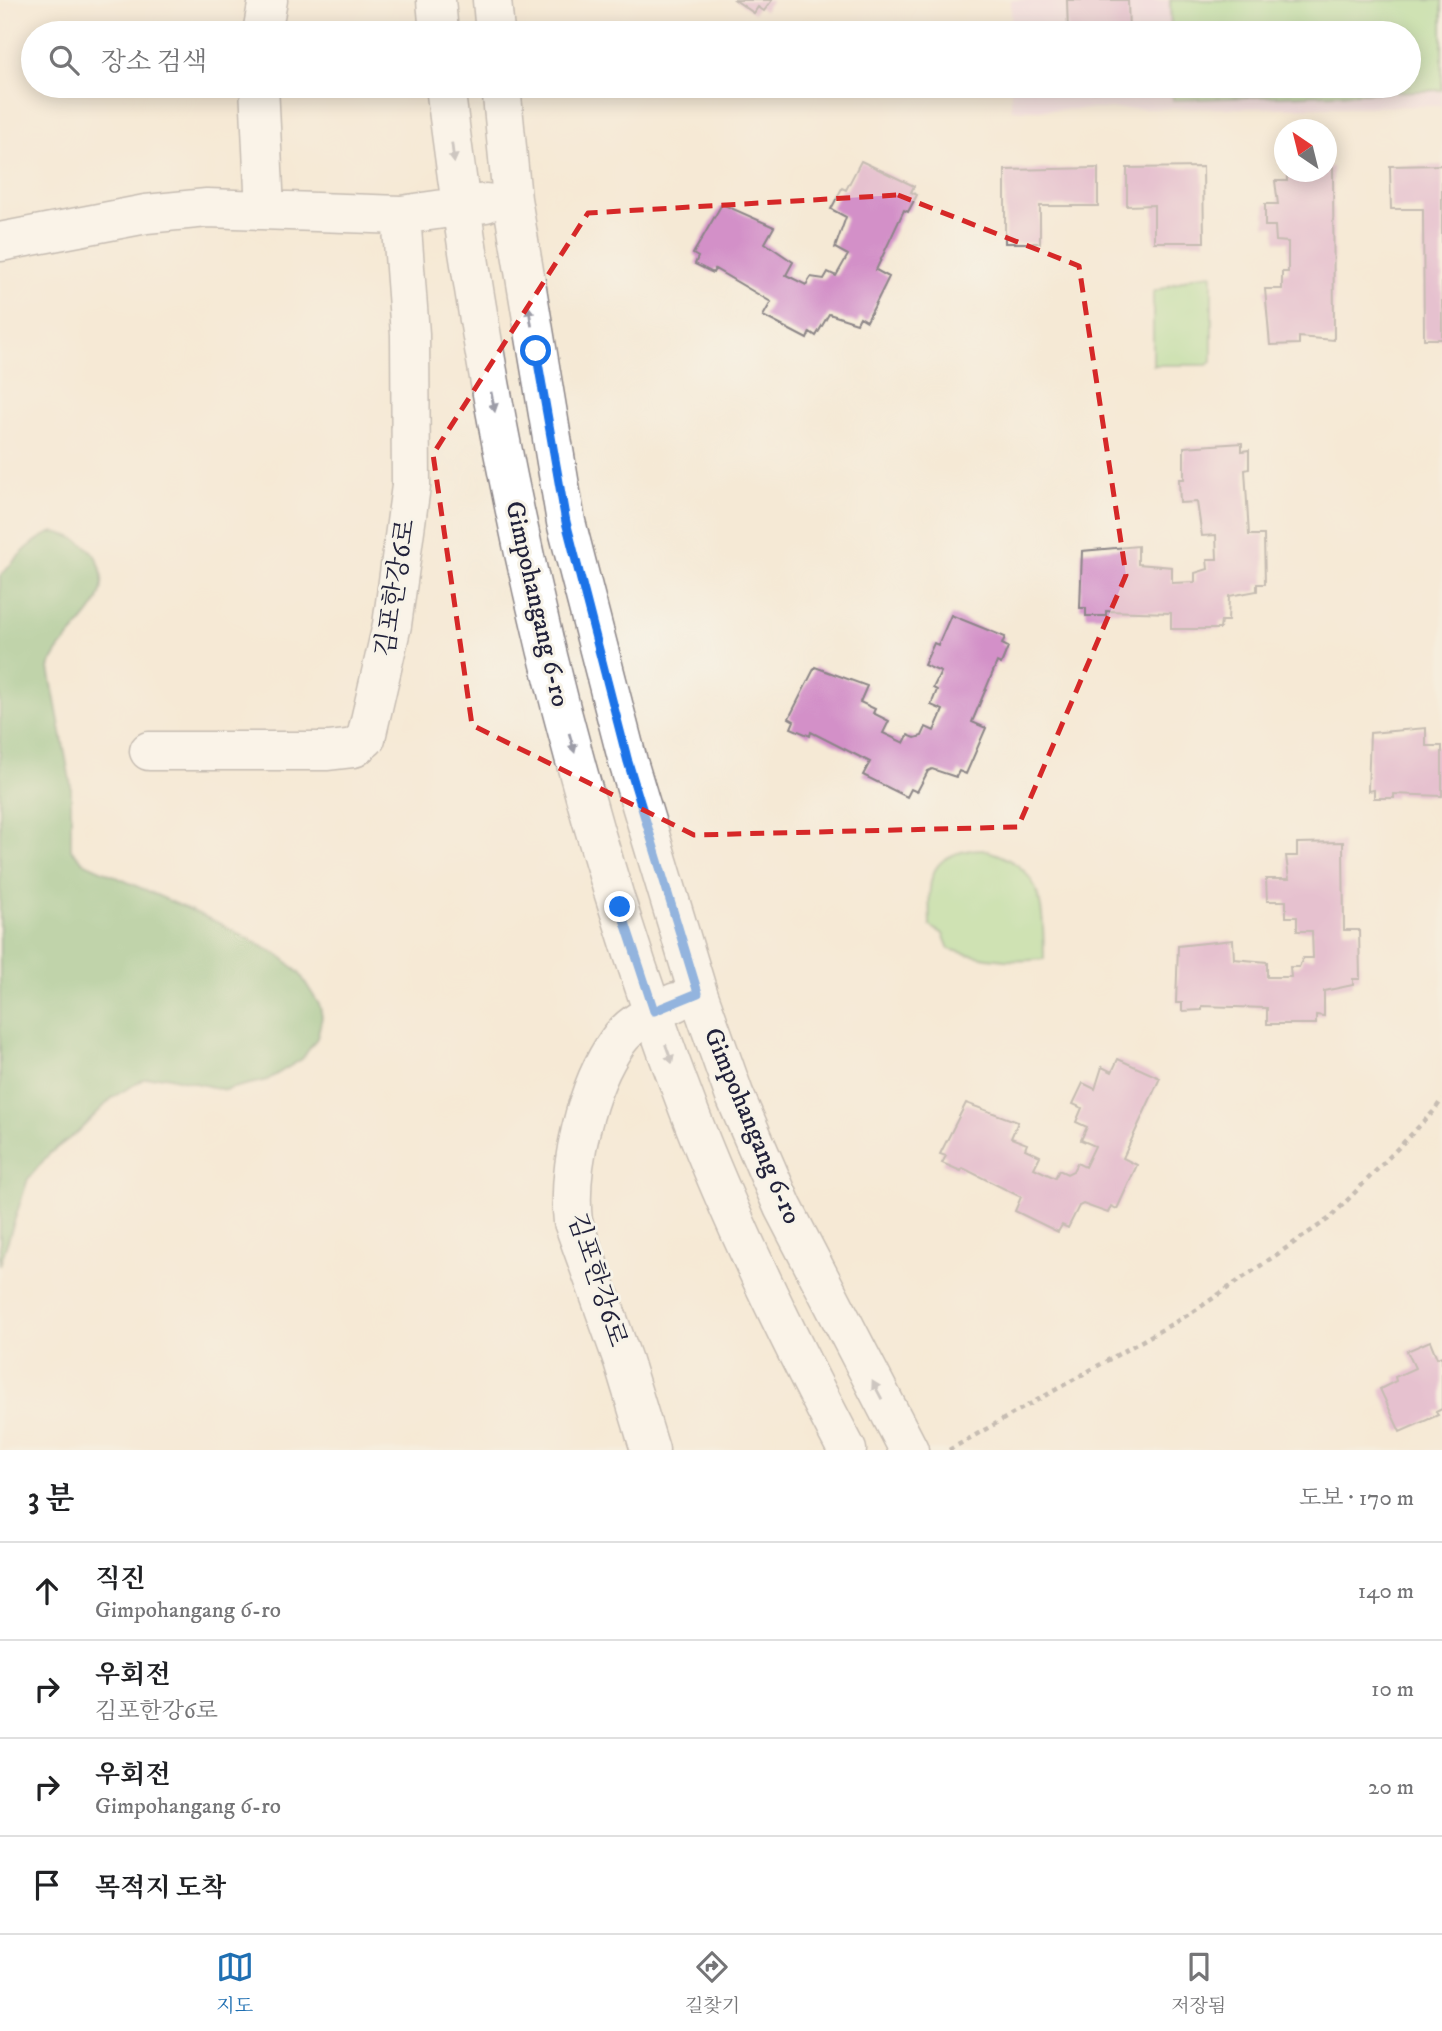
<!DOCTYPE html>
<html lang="ko">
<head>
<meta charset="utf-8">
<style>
  :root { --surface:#fff; --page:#f2f2f2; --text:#202124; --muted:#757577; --line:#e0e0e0; --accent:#1f6fb2 }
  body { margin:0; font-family:"IM FELL DW Pica","Noto Serif KR",serif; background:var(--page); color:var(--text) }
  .compass { position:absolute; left:1274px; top:119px; width:63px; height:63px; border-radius:50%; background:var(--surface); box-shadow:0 4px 18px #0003; rotate:325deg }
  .stop { position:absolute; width:21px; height:21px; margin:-16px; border:5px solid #1a73e8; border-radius:50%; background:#fff }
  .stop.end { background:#1a73e8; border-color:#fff; box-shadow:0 2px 7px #0008 }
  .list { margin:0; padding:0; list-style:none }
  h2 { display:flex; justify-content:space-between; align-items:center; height:91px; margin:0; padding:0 28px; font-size:30px }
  h2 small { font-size:23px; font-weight:400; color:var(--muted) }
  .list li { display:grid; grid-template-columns:46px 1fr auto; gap:21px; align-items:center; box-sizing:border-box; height:98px; padding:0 28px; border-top:2px solid var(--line) }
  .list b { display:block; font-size:26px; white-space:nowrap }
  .list p { margin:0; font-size:23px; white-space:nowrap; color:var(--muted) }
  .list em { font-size:23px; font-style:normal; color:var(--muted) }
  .icon { flex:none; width:38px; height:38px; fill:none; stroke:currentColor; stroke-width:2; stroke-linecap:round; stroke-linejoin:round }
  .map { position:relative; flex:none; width:1442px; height:1450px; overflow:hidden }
  .search { position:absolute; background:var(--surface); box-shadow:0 4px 18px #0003; left:21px; right:21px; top:21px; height:77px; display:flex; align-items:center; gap:18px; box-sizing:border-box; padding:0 24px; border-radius:38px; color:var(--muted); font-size:26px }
  .sheet { height:483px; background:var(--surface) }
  nav { display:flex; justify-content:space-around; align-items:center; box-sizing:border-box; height:98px; border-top:2px solid var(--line); background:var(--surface); font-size:19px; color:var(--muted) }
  nav a { display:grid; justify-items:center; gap:4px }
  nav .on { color:var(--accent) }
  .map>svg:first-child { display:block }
  .built { fill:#eed0e8 }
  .green { fill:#9fd98b; stroke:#607e63; stroke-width:2 }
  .forest { fill:#7fb977; stroke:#506e59; stroke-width:2 }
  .building { fill:#d390c8 }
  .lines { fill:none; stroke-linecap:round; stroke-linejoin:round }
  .minor-casing { stroke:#8c8688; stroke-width:41 }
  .path { stroke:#8c8688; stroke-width:4.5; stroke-dasharray:5 5; stroke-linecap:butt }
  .minor { stroke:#fff; stroke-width:38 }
  .oneway { fill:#9c9ca7 }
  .route { stroke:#1a73e8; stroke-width:9 }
  .marked { fill:none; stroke:#d62828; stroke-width:5; stroke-dasharray:14 9; stroke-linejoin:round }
  .labels { text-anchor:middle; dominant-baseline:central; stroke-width:6; stroke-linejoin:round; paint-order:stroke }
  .street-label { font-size:26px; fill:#22223b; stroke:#f7f3e8 }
</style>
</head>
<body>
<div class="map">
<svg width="1442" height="1450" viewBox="0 0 1442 1450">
  <rect width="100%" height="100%" fill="#f7f3e8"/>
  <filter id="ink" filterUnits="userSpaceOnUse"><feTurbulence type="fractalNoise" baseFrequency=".0143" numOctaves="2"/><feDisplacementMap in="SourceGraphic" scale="14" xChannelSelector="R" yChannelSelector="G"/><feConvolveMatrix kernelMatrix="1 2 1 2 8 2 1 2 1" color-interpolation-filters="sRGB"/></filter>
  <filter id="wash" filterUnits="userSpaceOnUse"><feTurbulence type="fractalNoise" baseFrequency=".00686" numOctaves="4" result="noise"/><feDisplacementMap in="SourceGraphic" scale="28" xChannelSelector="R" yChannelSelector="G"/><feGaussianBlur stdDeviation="1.57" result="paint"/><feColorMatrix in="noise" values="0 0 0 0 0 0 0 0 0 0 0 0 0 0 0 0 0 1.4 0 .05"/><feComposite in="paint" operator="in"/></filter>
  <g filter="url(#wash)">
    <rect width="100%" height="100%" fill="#f5e9d5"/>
    <path class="built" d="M 1011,0 L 1442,0 L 1442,106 L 1011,110 L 1011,86 L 1409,86 L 1409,33 L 1011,33 Z"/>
    <path class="green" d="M 1170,0 L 1442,0 L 1442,90 L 1173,100 L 1172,86 L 1409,86 L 1409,33 L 1171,33 Z
      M 1212,274 L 1212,362 L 1207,365 L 1153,365 L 1153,292 L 1195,276 Z
      M 979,849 C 1044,863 1043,903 1044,959 C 1011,963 981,959 949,949 L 943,934 L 930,926 C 929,882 924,854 979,849 Z"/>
    <path class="forest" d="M 54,532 C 71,535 90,544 98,561 C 118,608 64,628 49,668 L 71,785 L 71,849 L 83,862 L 221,924 L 282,957 L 300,974 L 320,1006 L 322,1017 L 317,1038 L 302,1059 L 267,1080 L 225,1090 L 165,1076 L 144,1079 L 113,1097 L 78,1132 L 50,1153 L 28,1179 L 0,1265 L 0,576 C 15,560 33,538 54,532 Z"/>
    <g id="blocks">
      <path class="building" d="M 735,0 L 772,0 L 764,11 L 758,7 L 754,13 Z
        M 1067,0 L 1128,0 L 1129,33 L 1068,33 Z
        M 1070,86 L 1130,86 L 1131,91 L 1070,93 Z
        M 861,161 L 914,186 L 911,192 L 917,195 L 908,212 L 904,210 L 876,270 L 889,277 L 867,321 L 860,317 L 857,323 L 829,314 L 816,336 L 810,332 L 807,339 L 763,316 L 771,302 L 715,269 L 713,273 L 695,264 L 698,257 L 693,254 L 722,204 L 774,227 L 765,243 L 793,262 L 786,275 L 806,285 L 811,277 L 824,279 L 828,272 L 836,276 L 848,255 L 835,248 L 846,217 L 831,209 L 842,188 L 846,190 Z
        M 1442,165 L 1442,339 L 1424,339 L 1423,209 L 1391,209 L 1390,166 Z
        M 1203,167 L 1204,242 L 1154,242 L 1154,205 L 1127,206 L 1127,168 Z
        M 1326,167 L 1333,167 L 1334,340 L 1299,337 L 1299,344 L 1270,345 L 1265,289 L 1282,289 L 1282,272 L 1288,272 L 1288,242 L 1276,241 L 1275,226 L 1265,226 L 1265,204 L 1278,204 L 1275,181 L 1287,181 L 1287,172 L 1326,172 Z
        M 1098,168 L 1098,206 L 1040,206 L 1040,243 L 1005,243 L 1005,170 Z
        M 1242,443 L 1242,451 L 1249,450 L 1249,469 L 1245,470 L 1249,535 L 1264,535 L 1265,584 L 1257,584 L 1257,591 L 1229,596 L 1228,621 L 1221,621 L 1220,629 L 1171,629 L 1171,613 L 1106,611 L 1106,616 L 1086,616 L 1086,608 L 1080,608 L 1082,551 L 1138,546 L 1138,564 L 1172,567 L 1172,583 L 1195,582 L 1195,573 L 1208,569 L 1207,559 L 1217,559 L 1216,535 L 1202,536 L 1197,502 L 1180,503 L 1179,479 L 1184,479 L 1184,447 Z
        M 951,615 L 1005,637 L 1002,644 L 1008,647 L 1001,664 L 997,662 L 972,722 L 986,728 L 966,774 L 959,771 L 956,777 L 932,769 L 928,771 L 917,792 L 911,789 L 907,797 L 863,775 L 870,762 L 811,732 L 810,736 L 791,728 L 794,721 L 789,718 L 815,667 L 867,686 L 860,702 L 875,709 L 873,713 L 889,721 L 883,733 L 904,743 L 908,735 L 915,738 L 922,736 L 926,727 L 934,731 L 943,710 L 931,705 L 937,690 L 933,688 L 941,672 L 924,665 L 934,643 L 938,645 Z
        M 1426,728 L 1426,746 L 1442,746 L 1442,796 L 1394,794 L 1394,798 L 1374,798 L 1374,790 L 1368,791 L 1370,733 Z
        M 1343,842 L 1344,930 L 1359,930 L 1360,979 L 1353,979 L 1353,985 L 1324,991 L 1324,1016 L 1316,1015 L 1316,1024 L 1267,1024 L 1267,1008 L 1202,1006 L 1202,1010 L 1182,1011 L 1182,1003 L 1176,1003 L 1178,946 L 1233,940 L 1234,959 L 1267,962 L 1267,977 L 1291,977 L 1290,967 L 1299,967 L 1303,958 L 1313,958 L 1312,931 L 1297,931 L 1297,917 L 1286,917 L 1286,901 L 1267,901 L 1266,879 L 1289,879 L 1286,856 L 1297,856 L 1297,843 Z
        M 1118,1059 L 1160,1078 L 1123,1158 L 1137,1165 L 1117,1209 L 1111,1206 L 1108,1213 L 1083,1204 L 1079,1206 L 1068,1228 L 1062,1225 L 1058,1232 L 1015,1211 L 1021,1197 L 963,1168 L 961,1171 L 942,1163 L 946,1156 L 940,1154 L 966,1103 L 1018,1122 L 1011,1138 L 1027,1144 L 1025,1149 L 1040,1156 L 1034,1168 L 1055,1178 L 1059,1170 L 1067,1174 L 1073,1171 L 1077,1163 L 1085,1167 L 1095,1146 L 1081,1140 L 1087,1127 L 1076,1122 L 1082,1108 L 1073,1104 L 1083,1083 L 1095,1089 L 1102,1067 L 1112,1072 Z
        M 1430,1341 L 1437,1358 L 1442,1356 L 1442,1409 L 1436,1412 L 1438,1415 L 1400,1432 L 1380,1389 L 1396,1381 L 1395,1377 L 1415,1368 L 1407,1351 Z"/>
    </g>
  </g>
  <g filter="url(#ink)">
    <use href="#blocks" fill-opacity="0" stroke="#8c8688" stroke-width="2"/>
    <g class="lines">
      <g class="minor-casing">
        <path id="minor" d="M 436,0 L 439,33
          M 492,0 L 495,33
          M 262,33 L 268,0
          M 259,86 L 265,210
          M 445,86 C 488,434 563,783 689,1111 C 734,1228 789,1340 847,1450
          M 501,86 L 512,199 L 566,522 L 628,762 L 698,993 L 734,1094 L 783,1207 L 909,1450
          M 0,242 L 146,214 L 207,208 L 401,215 L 486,203
          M 149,751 L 328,751 L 354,748 L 366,738 L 392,625 L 411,486 L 410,334 L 401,215
          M 650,1450 L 623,1361 L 573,1222 C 567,1168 586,1086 618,1041 C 631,1022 657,1010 676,1002"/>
      </g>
      <path class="path" d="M 949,1450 L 1193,1312 L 1330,1218 L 1434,1111 L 1442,1099"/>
      <use href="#minor" class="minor"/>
    </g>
    <defs><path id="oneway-solid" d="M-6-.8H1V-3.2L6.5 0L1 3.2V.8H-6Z" transform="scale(1.75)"/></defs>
    <g class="oneway">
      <use href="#oneway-solid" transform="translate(453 153) rotate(83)"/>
      <use href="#oneway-solid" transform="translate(530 316) rotate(-99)"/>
      <use href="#oneway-solid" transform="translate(493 402) rotate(79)"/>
      <use href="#oneway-solid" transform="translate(572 743) rotate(74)"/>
      <use href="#oneway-solid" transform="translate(669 1054) rotate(70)"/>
      <use href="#oneway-solid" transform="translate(877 1390) rotate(-118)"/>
    </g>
  </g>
  <g class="lines" filter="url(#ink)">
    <path class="route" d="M 536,351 L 566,522 L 628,762 L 698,993 L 654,1011 L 620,907"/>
  </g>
  <path d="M0 0H1442V1450H0ZM 898,195 L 1079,266 L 1126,575 L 1018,827 L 694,835 L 472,725 L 433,454 L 588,213 Z" fill="#f5e9d5" fill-opacity=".55" fill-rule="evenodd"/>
  <path class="marked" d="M 898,195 L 1079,266 L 1126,575 L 1018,827 L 694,835 L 472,725 L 433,454 L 588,213 Z"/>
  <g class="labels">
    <g class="street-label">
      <text transform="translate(396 588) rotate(-81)">김포한강6로</text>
      <text transform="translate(537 604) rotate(77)">Gimpohangang 6-ro</text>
      <text transform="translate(752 1126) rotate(67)">Gimpohangang 6-ro</text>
      <text transform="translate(597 1280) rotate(72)">김포한강6로</text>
    </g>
  </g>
</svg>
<svg class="compass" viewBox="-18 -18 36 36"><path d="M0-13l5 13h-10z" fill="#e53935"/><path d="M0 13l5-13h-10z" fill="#757577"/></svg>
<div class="stop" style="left:536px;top:351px"></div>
<div class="stop end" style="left:620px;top:907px"></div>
<div class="search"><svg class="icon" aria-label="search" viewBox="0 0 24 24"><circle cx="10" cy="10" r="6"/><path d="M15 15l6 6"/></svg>장소 검색</div>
</div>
<section class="sheet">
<h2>3 분<small>도보 · 170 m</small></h2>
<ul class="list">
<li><svg class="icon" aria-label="ahead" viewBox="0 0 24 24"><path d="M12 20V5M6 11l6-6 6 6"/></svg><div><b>직진</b><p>Gimpohangang 6-ro</p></div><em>140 m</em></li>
<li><svg class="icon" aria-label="right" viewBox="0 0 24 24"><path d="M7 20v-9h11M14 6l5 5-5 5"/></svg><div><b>우회전</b><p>김포한강6로</p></div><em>10 m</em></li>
<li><svg class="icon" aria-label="right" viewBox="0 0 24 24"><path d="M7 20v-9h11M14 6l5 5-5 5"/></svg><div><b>우회전</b><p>Gimpohangang 6-ro</p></div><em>20 m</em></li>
<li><svg class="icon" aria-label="arrive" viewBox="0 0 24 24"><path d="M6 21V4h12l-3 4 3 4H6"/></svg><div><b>목적지 도착</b></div></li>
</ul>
</section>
<nav>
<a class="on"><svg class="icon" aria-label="map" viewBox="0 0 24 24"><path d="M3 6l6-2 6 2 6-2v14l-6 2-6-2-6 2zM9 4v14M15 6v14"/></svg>지도</a>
<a><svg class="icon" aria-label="directions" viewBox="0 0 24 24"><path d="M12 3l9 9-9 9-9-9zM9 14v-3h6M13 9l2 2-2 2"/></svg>길찾기</a>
<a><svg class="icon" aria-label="saved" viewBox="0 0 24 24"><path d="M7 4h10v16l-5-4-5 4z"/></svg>저장됨</a>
</nav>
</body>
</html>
